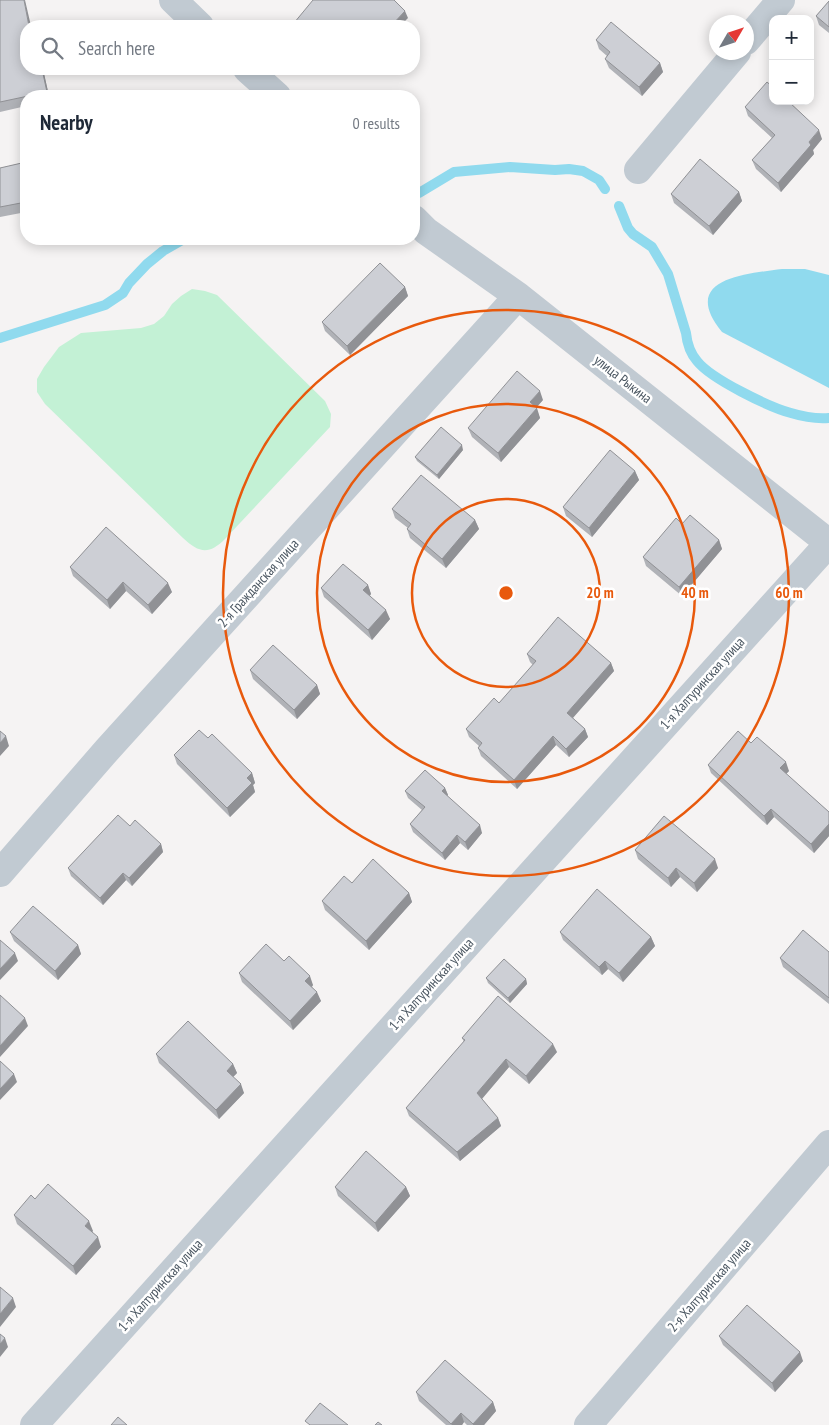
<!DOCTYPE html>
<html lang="en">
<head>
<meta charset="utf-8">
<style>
  :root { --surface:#fff; --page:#f6f6f7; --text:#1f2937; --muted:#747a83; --line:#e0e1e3 }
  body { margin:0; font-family:"PT Sans Narrow",sans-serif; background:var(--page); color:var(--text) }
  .controls { position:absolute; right:15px; top:15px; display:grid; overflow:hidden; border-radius:10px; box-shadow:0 2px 12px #0003 }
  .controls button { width:45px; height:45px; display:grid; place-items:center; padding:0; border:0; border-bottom:1px solid var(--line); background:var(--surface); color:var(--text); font:25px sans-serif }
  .compass { position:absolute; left:709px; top:15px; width:45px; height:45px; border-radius:50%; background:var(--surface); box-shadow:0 2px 12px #0003; rotate:51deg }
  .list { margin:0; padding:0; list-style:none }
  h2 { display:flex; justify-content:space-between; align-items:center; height:65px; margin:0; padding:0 20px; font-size:21px }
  h2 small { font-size:16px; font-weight:400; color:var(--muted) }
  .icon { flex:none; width:28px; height:28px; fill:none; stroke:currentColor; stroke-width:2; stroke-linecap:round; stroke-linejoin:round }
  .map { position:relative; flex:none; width:829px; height:1425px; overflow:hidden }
  .search { position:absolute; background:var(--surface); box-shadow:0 2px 12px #0003; left:20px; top:20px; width:400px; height:55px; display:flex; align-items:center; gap:12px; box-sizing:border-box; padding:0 18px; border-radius:20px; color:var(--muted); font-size:19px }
  .panel { position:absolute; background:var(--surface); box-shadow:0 2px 12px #0003; left:20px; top:90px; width:400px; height:155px; border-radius:20px }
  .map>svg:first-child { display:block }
  .green { fill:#c3f1d5 }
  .water { fill:#90daee }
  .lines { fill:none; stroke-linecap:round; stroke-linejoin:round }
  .stream { stroke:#90daee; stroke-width:10 }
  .minor { stroke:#c1cad2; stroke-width:28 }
  .wall { fill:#b0b2b7 }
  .shaded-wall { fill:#909195 }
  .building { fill:#cdcfd5; stroke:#909195 }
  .ring { fill:none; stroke:#e8590c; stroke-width:2.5 }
  .labels { text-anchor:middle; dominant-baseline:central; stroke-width:5; stroke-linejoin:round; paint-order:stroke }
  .street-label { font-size:14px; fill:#4a5661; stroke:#fff }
  .centre { fill:#e8590c; stroke:#fff; stroke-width:2.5 }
  .ring-label { font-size:15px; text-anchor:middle; font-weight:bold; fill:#e8590c; stroke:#fff; stroke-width:5; stroke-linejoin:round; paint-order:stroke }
</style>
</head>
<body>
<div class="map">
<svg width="829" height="1425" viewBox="0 0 829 1425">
  <rect width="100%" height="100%" fill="#f5f3f3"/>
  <path class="green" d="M 192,289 L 205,291 L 217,295 L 325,401 L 331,414 L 330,427 L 225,539 C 209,555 199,553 183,538 L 45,404 L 37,392 L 37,379 L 44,367 L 59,347 L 81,333 L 141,328 L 154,324 L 164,316 L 172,304 L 181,296 Z"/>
  <path class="water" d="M 782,269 L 805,269 L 829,275 L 829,388 L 722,332 C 679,279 744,274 782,269 Z"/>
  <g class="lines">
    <path class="stream" d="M 419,193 L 454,172 L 510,167 L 555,170 L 569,169 L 583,171 L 599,180 L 605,189
      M 619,206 L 628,228 L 633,234 L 652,247 L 668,274 L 686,333 C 687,343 691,354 697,361 C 711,379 769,407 791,413 C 804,417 816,419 829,418
      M 0,338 L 105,305 L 123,293 L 129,283 L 147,264 L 163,251 L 184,239"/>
    <path class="minor" d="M 173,0 L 200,26
      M 746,41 L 781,0
      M 247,69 L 277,96
      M 638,170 L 737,52
      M 414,219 L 426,231 L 518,296 L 829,543
      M 0,873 L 107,750 L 518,296
      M 34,1425 L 829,543
      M 588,1425 L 829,1144"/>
  </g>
  <path class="wall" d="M 0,0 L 26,69 L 43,69 L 49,96 L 26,96 L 26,106 L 0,112 Z
    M 829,1 L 829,33 L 819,25 L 816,16 Z
    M 596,40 L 660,63 L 663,72 L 642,96 L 609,68 L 605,59 L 607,56 L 599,49 Z
    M 745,107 L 822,139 L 813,150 L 814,154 L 781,192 L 756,169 L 752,160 L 772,138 L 748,116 Z
    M 26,162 L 26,212 L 0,217 L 0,168 Z
    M 739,192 L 742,201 L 713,235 L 674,203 L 671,194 Z
    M 405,287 L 408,296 L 350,355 L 325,331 L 322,322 Z
    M 543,400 L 536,408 L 540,418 L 501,462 L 472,437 L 468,428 Z
    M 463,450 L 439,479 L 417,461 L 415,457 Z
    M 635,471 L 639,480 L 592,537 L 566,516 L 563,507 Z
    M 392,509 L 475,520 L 479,529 L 446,568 L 410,538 L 407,529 L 408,528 L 395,518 Z
    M 682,524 L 719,540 L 722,549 L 682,596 L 646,566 L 643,557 Z
    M 70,567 L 172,592 L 152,614 L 126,591 L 110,609 L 73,576 Z
    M 368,585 L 371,594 L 370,596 L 390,619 L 372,640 L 324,597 L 321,588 Z
    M 527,654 L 611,663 L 614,671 L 573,718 L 585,729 L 588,737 L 569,757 L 556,745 L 517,789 L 481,756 L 478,748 L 479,746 L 469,737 L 466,729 L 499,703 L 533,665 L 530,662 Z
    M 250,670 L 317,685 L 320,694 L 297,719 L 253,679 Z
    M 208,738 L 252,773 L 255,783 L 253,785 L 255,792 L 230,817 L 177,764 L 174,755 Z
    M 751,743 L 789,771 L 786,774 L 829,812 L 829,836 L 814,853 L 774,817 L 767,825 L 711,773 L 708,765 Z
    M 445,788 L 448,795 L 447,796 L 482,833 L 468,850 L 460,843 L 445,860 L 413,832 L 410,824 L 422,810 L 408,798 L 405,791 Z
    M 161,844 L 163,852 L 132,886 L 126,880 L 103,905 L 71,876 L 68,868 Z
    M 635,850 L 718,868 L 697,892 L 680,877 L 671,887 L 638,859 Z
    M 352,883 L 409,893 L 412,902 L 369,950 L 325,910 L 322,901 Z
    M 10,932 L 78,945 L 81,954 L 58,980 L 14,941 Z
    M 560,932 L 651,937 L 655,946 L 623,982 L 608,969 L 602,975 L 563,940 Z
    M 829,952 L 829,1004 L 783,967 L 780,958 Z
    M 284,961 L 313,985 L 312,987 L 321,1001 L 293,1030 L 242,982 L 239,973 Z
    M 486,978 L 526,979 L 527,984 L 510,1003 L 488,983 Z
    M 462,1038 L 557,1052 L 529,1084 L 509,1067 L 482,1099 L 498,1118 L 501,1126 L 460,1161 L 409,1116 L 406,1108 L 464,1042 Z
    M 156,1054 L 233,1064 L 237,1073 L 233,1077 L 244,1093 L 219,1119 L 159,1063 Z
    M 335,1187 L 406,1187 L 410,1196 L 378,1232 L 338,1196 Z
    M 35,1199 L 93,1231 L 92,1232 L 101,1247 L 76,1275 L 17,1224 L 14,1215 Z
    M 719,1336 L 803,1361 L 775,1392 L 723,1345 Z
    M 416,1392 L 493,1402 L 496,1411 L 484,1425 L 467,1425 L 464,1422 L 462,1425 L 446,1425 L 419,1401 Z"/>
  <path class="shaded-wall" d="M 24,0 L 25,0 L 31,26 L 29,26 Z
    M 405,11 L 408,18 L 400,26 L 391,26 Z
    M 660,63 L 663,72 L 642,96 L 639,87 Z
    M 42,69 L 43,69 L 49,96 L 47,92 Z
    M 819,130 L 822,139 L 813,150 L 814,154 L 781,192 L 778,183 Z
    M 739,192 L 742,201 L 713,235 L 709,226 Z
    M 405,287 L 408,296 L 350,355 L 347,346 Z
    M 540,391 L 543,400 L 533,411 L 530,402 Z
    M 537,408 L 540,418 L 501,462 L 498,453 Z
    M 462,445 L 463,450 L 439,479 L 437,475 Z
    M 635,471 L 639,480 L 592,537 L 589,528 Z
    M 475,520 L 479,529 L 446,568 L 442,559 Z
    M 719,540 L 722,549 L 682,596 L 679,587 Z
    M 123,582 L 126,591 L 110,609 L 107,600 Z
    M 168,583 L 172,592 L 152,614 L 148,605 Z
    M 368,585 L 371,594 L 366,599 L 363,590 Z
    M 386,610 L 390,619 L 372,640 L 368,630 Z
    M 611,663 L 614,671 L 570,721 L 567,713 Z
    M 317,685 L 320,694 L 297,719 L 294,710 Z
    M 585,729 L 588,737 L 569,757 L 566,749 Z
    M 6,736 L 9,746 L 0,756 L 0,743 Z
    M 553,736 L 556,745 L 517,789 L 514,780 Z
    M 786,762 L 789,771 L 783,777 L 780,768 Z
    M 252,773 L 255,783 L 253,785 L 255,792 L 230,817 L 227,808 L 247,778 Z
    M 445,788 L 448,795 L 445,799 L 442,791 Z
    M 771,809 L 774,817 L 767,825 L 764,816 Z
    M 829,824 L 829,836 L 814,853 L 811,844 Z
    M 480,825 L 482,833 L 468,850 L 465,842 Z
    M 457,835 L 460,843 L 445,860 L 442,853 Z
    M 161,844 L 163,852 L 132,886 L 129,878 Z
    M 715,859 L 718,868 L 697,892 L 694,883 Z
    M 676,868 L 680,877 L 671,887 L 668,878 Z
    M 123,873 L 126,880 L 103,905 L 100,898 Z
    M 409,893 L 412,902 L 369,950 L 366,941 Z
    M 651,937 L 655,946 L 623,982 L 619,973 Z
    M 78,945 L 81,954 L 58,980 L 55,971 Z
    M 15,953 L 18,961 L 0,980 L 0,969 Z
    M 605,961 L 608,969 L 602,975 L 599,967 Z
    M 310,976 L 313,985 L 309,990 L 305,981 Z
    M 526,979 L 527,984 L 510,1003 L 508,998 Z
    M 317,992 L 321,1001 L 293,1030 L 290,1021 Z
    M 25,1018 L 28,1026 L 0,1057 L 0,1046 Z
    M 553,1044 L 557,1052 L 529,1084 L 526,1076 Z
    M 506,1059 L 509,1067 L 480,1101 L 477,1093 Z
    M 233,1064 L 237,1073 L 230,1080 L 227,1071 Z
    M 14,1074 L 17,1082 L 0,1100 L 0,1089 Z
    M 241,1084 L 244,1093 L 219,1119 L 216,1110 Z
    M 498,1118 L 501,1126 L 460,1161 L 457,1152 Z
    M 406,1187 L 410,1196 L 378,1232 L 375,1223 Z
    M 89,1221 L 93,1231 L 89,1235 L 85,1226 Z
    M 98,1237 L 101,1247 L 76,1275 L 73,1266 Z
    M 13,1298 L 16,1307 L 0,1327 L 0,1314 Z
    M 5,1338 L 8,1347 L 0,1357 L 0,1344 Z
    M 800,1352 L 803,1361 L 775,1392 L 772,1383 Z
    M 493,1402 L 496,1411 L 484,1425 L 473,1425 L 473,1424 Z
    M 461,1413 L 464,1422 L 462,1425 L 452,1425 L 451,1424 Z"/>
  <path class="building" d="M 0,0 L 24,0 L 29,26 L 26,26 L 26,69 L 42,69 L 47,92 L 0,102 Z
    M 313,0 L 394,0 L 405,11 L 391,26 L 297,26 L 294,23 Z
    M 829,1 L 829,27 L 816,16 Z
    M 611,22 L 660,63 L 639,87 L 605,59 L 610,52 L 596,40 Z
    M 767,82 L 773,87 L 773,101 L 788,101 L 819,130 L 809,142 L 811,145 L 778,183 L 752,160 L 775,135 L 745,107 Z
    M 700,159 L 739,192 L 709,226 L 671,194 Z
    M 26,162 L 26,202 L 0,207 L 0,168 Z
    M 380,263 L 405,287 L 347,346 L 322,322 Z
    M 517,371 L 540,391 L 530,402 L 537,408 L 498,453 L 468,428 Z
    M 441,427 L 462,445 L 437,475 L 415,457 Z
    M 610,450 L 635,471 L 589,528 L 563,507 Z
    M 421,475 L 475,520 L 442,559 L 407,529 L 411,524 L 392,509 Z
    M 690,515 L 719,540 L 679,587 L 643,557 L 676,518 L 682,524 Z
    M 106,527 L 168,583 L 148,605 L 123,582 L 107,600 L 70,567 Z
    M 343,564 L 368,585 L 363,590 L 386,610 L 368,630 L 321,588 Z
    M 558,617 L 611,663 L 567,713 L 585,729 L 566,749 L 553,736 L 514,780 L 478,748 L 482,743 L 466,729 L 494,698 L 499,703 L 536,661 L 527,654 Z
    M 273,645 L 317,685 L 294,710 L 250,670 Z
    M 199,730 L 208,738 L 212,734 L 252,773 L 247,778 L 252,783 L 227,808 L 174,755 Z
    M 0,731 L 6,736 L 0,743 Z
    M 738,731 L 751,743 L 757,737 L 786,762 L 780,768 L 829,812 L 829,824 L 811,844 L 771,809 L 764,816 L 708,765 Z
    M 425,770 L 445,788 L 442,791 L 480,825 L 465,842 L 457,835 L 442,853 L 410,824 L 425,807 L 405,791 Z
    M 118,815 L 130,826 L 135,820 L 161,844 L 129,878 L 123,873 L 100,898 L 68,868 Z
    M 664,816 L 715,859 L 694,883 L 676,868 L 668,878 L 635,850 Z
    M 373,859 L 409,893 L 366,941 L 322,901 L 344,876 L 352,883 Z
    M 597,889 L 651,937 L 619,973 L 605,961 L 599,967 L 560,932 Z
    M 33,906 L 78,945 L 55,971 L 10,932 Z
    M 803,930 L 829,952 L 829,998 L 780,958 Z
    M 0,940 L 15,953 L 0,969 Z
    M 266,944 L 284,961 L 289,956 L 310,976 L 305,981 L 317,992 L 290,1021 L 239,973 Z
    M 504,959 L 526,979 L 508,998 L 486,978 Z
    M 0,995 L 25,1018 L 0,1046 Z
    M 498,996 L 553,1044 L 526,1076 L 506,1059 L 477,1093 L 498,1118 L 457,1152 L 406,1108 L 465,1040 L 462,1038 Z
    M 188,1021 L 233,1064 L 227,1071 L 241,1084 L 216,1110 L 156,1054 Z
    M 0,1061 L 14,1074 L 0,1089 Z
    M 366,1151 L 406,1187 L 375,1223 L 335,1187 Z
    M 48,1184 L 89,1221 L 85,1226 L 98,1237 L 73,1266 L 14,1215 L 31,1195 L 35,1199 Z
    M 0,1287 L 13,1298 L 0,1314 Z
    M 747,1305 L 800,1352 L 772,1383 L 719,1336 Z
    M 0,1334 L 5,1338 L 0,1344 Z
    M 445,1360 L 493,1402 L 473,1424 L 461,1413 L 451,1424 L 416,1392 Z
    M 320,1403 L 348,1425 L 310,1425 L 305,1421 Z
    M 118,1417 L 127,1425 L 111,1425 Z
    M 378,1422 L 382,1425 L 375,1425 Z"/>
  <g class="ring">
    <circle cx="506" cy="593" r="94"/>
    <circle cx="506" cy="593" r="189"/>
    <circle cx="506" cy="593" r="283"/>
  </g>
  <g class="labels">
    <g class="street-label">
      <text transform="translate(623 379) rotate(38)">улица Рыкина</text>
      <text transform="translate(258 583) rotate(-48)">2-я Гражданская улица</text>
      <text transform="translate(702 683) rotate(-48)">1-я Халтуринская улица</text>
      <text transform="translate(431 984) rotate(-48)">1-я Халтуринская улица</text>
      <text transform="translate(160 1285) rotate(-48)">1-я Халтуринская улица</text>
      <text transform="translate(709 1285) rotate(-49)">2-я Халтуринская улица</text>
    </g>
  </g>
  <circle cx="506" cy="593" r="8" class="centre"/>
  <g class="ring-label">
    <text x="600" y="598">20 m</text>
    <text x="695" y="598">40 m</text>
    <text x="789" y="598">60 m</text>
  </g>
</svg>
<div class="controls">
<button>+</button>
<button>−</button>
</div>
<svg class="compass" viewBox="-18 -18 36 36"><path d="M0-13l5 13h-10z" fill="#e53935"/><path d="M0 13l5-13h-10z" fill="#747a83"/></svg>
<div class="search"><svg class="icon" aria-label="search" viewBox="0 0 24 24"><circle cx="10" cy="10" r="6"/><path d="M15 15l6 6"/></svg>Search here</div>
<section class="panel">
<h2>Nearby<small>0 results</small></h2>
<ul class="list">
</ul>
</section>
</div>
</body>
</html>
